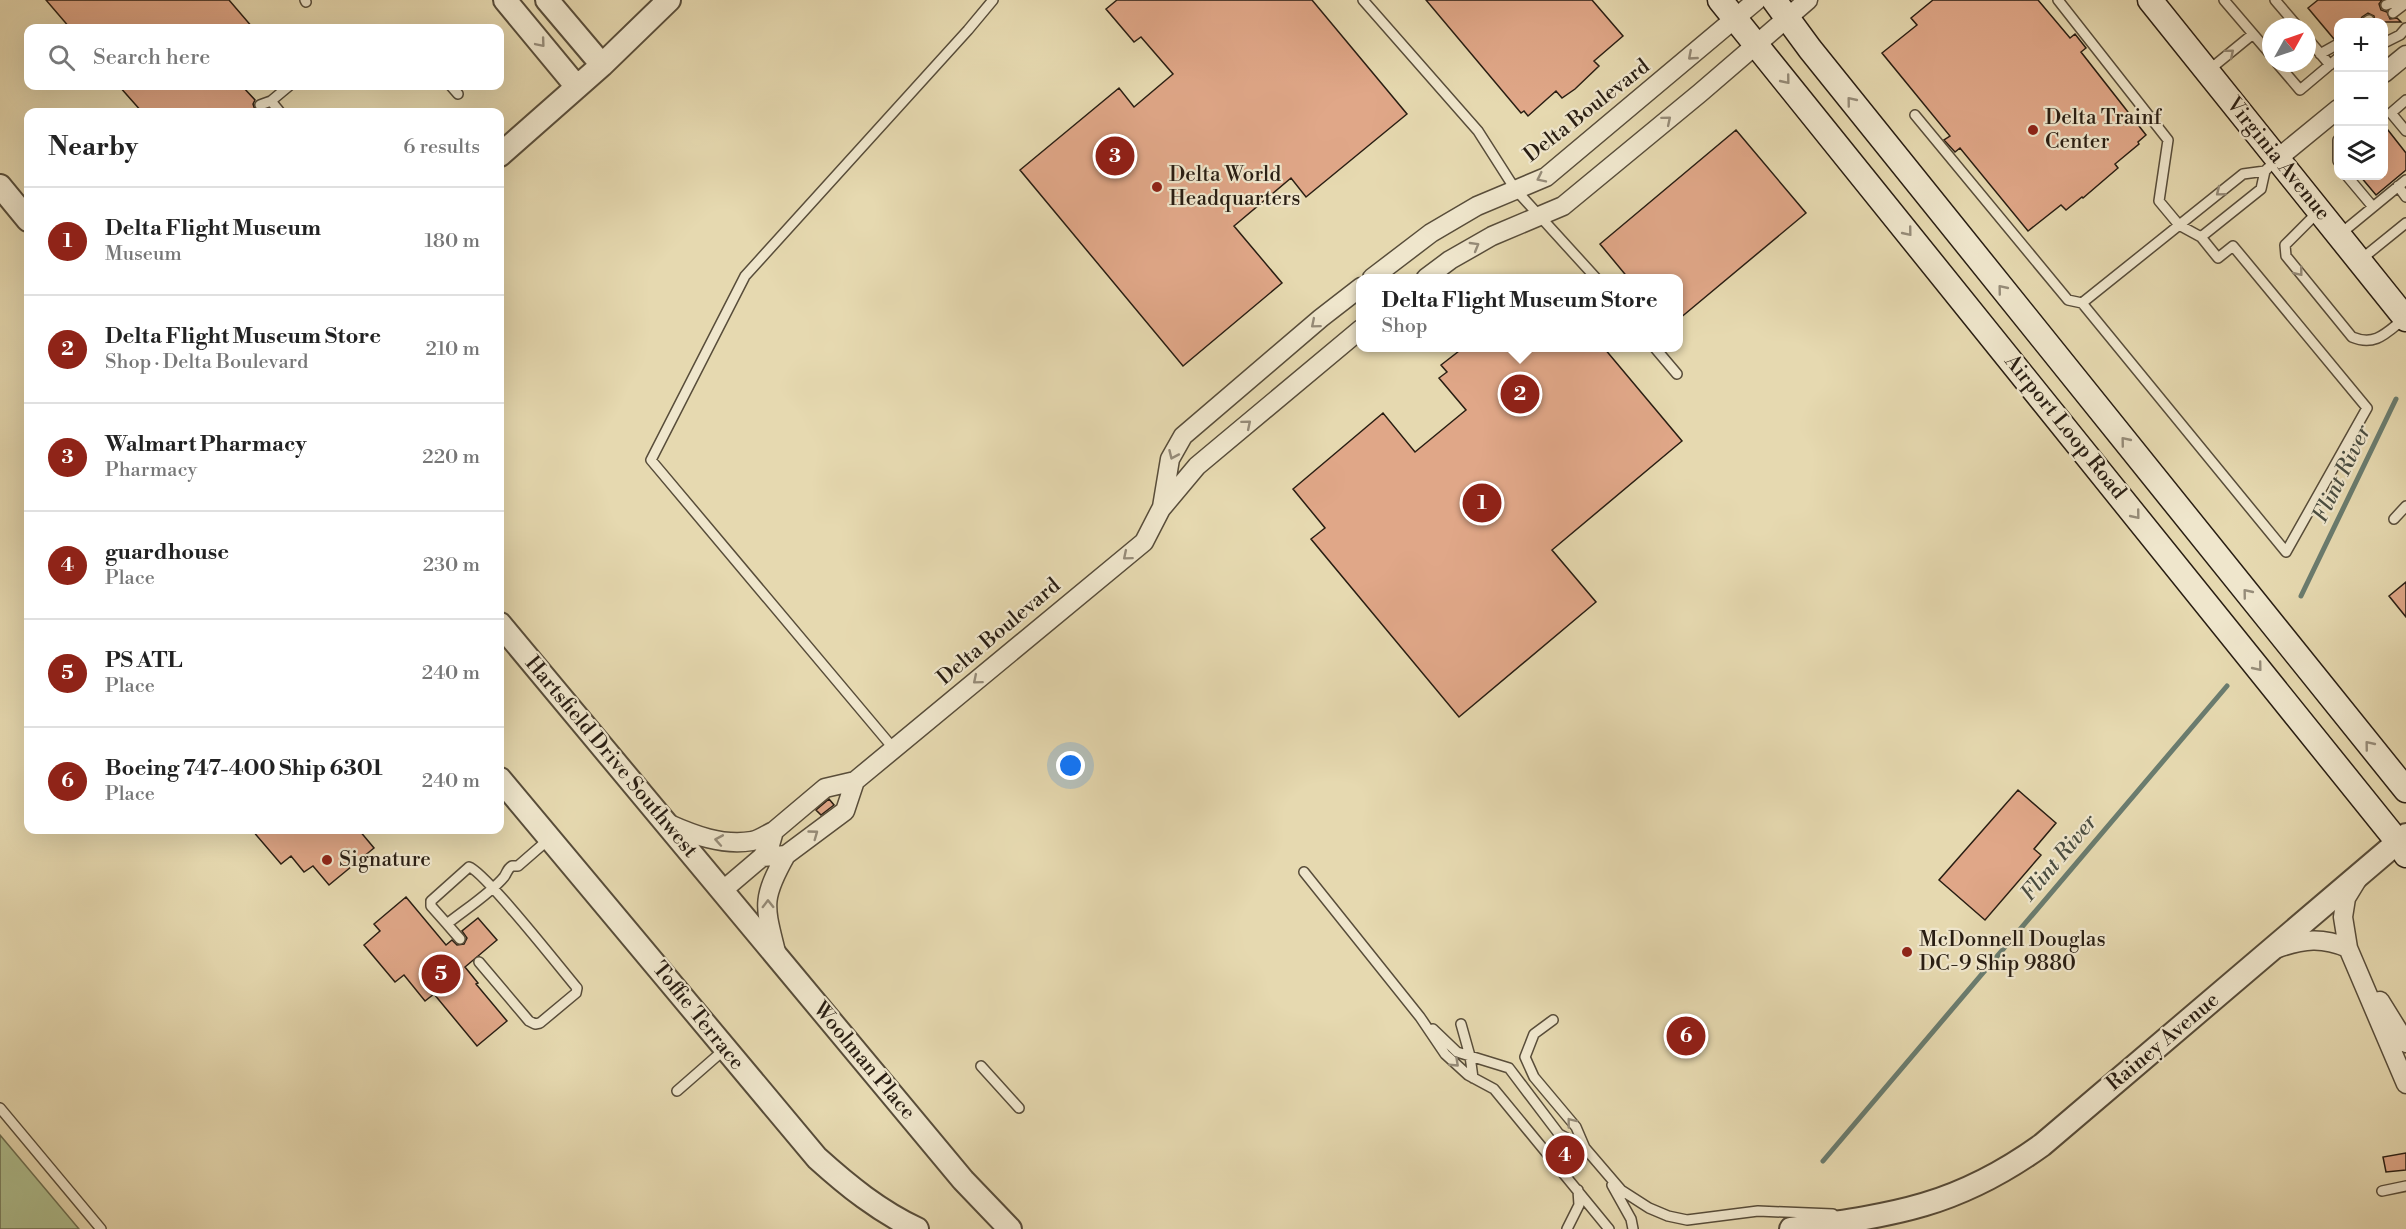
<!DOCTYPE html>
<html lang="en">
<head>
<meta charset="utf-8">
<style>
  :root { --surface:#fff; --page:#f2f2f2; --text:#222; --muted:#767676; --line:#e0e0e0; --accent:#8f2418 }
  body { margin:0; font-family:"Libre Bodoni",serif; background:var(--page); color:var(--text) }
  .controls { position:absolute; right:18px; top:18px; display:grid; overflow:hidden; border-radius:12px; box-shadow:0 6px 24px #0002 }
  .controls button { width:54px; height:54px; display:grid; place-items:center; padding:0; border:0; border-bottom:2px solid var(--line); background:var(--surface); color:var(--text); font:30px sans-serif }
  .compass { position:absolute; left:2262px; top:18px; width:54px; height:54px; border-radius:50%; background:var(--surface); box-shadow:0 6px 24px #0002; rotate:50deg }
  .you { position:absolute; left:1071px; top:766px; width:21px; height:21px; margin:-15px; border:4px solid #fff; border-radius:50%; background:#1a73e8; box-shadow:0 0 0 9px #1a73e833 }
  .badge { display:grid; place-items:center; width:39px; height:39px; border-radius:50%; background:var(--accent); color:#fff; font-size:20px; font-weight:700 }
  .pin { position:absolute; translate:-50% -50%; border:3px solid #fff; box-shadow:0 2px 6px #0006 }
  .popup { position:absolute; left:1356px; top:274px; width:327px; height:78px; box-sizing:border-box; display:grid; place-content:center; border-radius:12px; background:var(--surface); filter:drop-shadow(0 2px 4px #0005); font-size:20px; white-space:nowrap; color:var(--muted) }
  .popup b { font-size:22px; color:var(--text) }
  .popup::after { content:''; position:absolute; left:50%; top:100%; margin-left:-12px; border:12px solid transparent; border-top-color:var(--surface) }
  .list { margin:0; padding:0; list-style:none }
  h2 { display:flex; justify-content:space-between; align-items:center; height:78px; margin:0; padding:0 24px; font-size:26px }
  h2 small { font-size:20px; font-weight:400; color:var(--muted) }
  .list li { display:grid; grid-template-columns:39px 1fr auto; gap:18px; align-items:center; box-sizing:border-box; height:108px; padding:0 24px; border-top:2px solid var(--line) }
  .list b { display:block; font-size:22px; white-space:nowrap }
  .list p { margin:0; font-size:20px; white-space:nowrap; color:var(--muted) }
  .list em { font-size:20px; font-style:normal; color:var(--muted) }
  .icon { flex:none; width:33px; height:33px; fill:none; stroke:currentColor; stroke-width:2; stroke-linecap:round; stroke-linejoin:round }
  .map { position:relative; flex:none; width:2406px; height:1229px; overflow:hidden }
  .search { position:absolute; background:var(--surface); box-shadow:0 6px 24px #0002; left:24px; top:24px; width:480px; height:66px; display:flex; align-items:center; gap:15px; box-sizing:border-box; padding:0 21px; border-radius:12px; color:var(--muted); font-size:22px }
  .panel { position:absolute; background:var(--surface); box-shadow:0 6px 24px #0002; left:24px; top:108px; width:480px; height:726px; border-radius:12px }
  .map>svg:first-child { display:block }
  .green { fill:#afc090; stroke:#6c6f52; stroke-width:1.5 }
  .lines { fill:none; stroke-linecap:round; stroke-linejoin:round }
  .stream { stroke:#6a7c6f; stroke-width:5 }
  .building { fill:#e0a788; stroke:#291e13; stroke-width:1.5 }
  .service-casing { stroke:#584d3a; stroke-width:12 }
  .minor-casing { stroke:#584d3a; stroke-width:21 }
  .tertiary-casing { stroke:#584d3a; stroke-width:26 }
  .secondary-casing { stroke:#291e13; stroke-width:27 }
  .service { stroke:#efe6cc; stroke-width:9 }
  .minor { stroke:#efe6cc; stroke-width:18 }
  .tertiary { stroke:#efe6cc; stroke-width:22 }
  .secondary { stroke:#efe6cc; stroke-width:24 }
  .oneway { stroke:#968c79 }
  .poi-dot { fill:#8f2418; stroke:#efe6cc; stroke-width:2 }
  .labels { text-anchor:middle; dominant-baseline:central; stroke-width:4.5; stroke-linejoin:round; paint-order:stroke }
  .street-label { font-size:21px; fill:#291e13; stroke:#efe6cc }
  .poi-label { font-size:21px; fill:#291e13; stroke:#efe6cc; text-anchor:start }
  .water-label { font-size:22px; font-style:italic; fill:#4a4d41; stroke:#efe6cc }
</style>
</head>
<body>
<div class="map">
<svg width="2406" height="1229" viewBox="0 0 2406 1229">
  <rect width="100%" height="100%" fill="#e6d9b0"/>
  <filter id="stains"><feTurbulence type="fractalNoise" baseFrequency=".00333" numOctaves="4"/><feColorMatrix values="0 0 0 0 .2 0 0 0 0 .09 0 0 0 0 .02 0 0 0 .5 -.17"/></filter>
  <radialGradient id="worn" r=".72"><stop offset=".6" stop-color="#630" stop-opacity="0"/><stop offset="1" stop-color="#630" stop-opacity=".3"/></radialGradient>
  <path class="green" d="M 0,1135 L 79,1229 L 0,1229 Z"/>
  <g class="lines">
    <path class="stream" d="M 2301,596 L 2396,399
      M 1823,1161 L 2227,686"/>
  </g>
  <path class="building" d="M 46,0 L 229,0 L 253,28 L 70,28 Z
    M 1117,0 L 1312,0 L 1407,114 L 1306,197 L 1291,178 L 1234,226 L 1282,283 L 1183,366 L 1020,170 L 1119,88 L 1134,107 L 1173,74 L 1141,37 L 1134,42 L 1106,9 Z
    M 1426,0 L 1592,0 L 1623,36 L 1594,61 L 1599,66 L 1575,89 L 1562,98 L 1556,91 L 1528,116 L 1524,111 L 1521,113 Z
    M 1933,0 L 2038,0 L 2070,38 L 2075,34 L 2086,48 L 2081,52 L 2146,135 L 2138,142 L 2139,144 L 2115,164 L 2118,168 L 2083,198 L 2082,197 L 2066,210 L 2061,205 L 2028,231 L 1960,148 L 1955,152 L 1944,140 L 1950,136 L 1882,53 L 1917,25 L 1911,18 Z
    M 2318,0 L 2382,0 L 2379,4 L 2381,10 L 2387,12 L 2390,19 L 2397,18 L 2401,22 L 2375,22 L 2374,16 L 2368,13 L 2362,17 L 2359,22 L 2338,22 L 2338,37 L 2334,39 L 2308,8 Z
    M 119,86 L 242,86 L 255,100 L 253,104 L 255,110 L 266,112 L 142,112 Z
    M 2384,125 L 2406,153 L 2406,170 L 2376,195 L 2360,176 L 2384,176 Z
    M 1736,130 L 1806,213 L 1679,319 L 1679,279 L 1629,279 L 1600,244 Z
    M 1463,348 L 1604,348 L 1682,441 L 1552,550 L 1596,602 L 1459,717 L 1311,539 L 1325,528 L 1293,489 L 1383,413 L 1415,452 L 1466,410 L 1439,378 L 1447,372 L 1441,365 Z
    M 2406,582 L 2406,617 L 2389,596 Z
    M 2018,790 L 2056,823 L 2034,849 L 2041,855 L 1985,920 L 1939,880 Z
    M 829,799 L 834,805 L 821,815 L 816,810 Z
    M 252,830 L 359,830 L 374,848 L 329,885 L 313,866 L 304,872 L 291,856 L 281,864 Z
    M 406,897 L 446,945 L 452,940 L 457,945 L 464,944 L 467,938 L 462,931 L 478,918 L 497,940 L 465,967 L 478,983 L 476,984 L 507,1021 L 477,1046 L 434,994 L 425,1001 L 404,975 L 395,982 L 364,945 L 380,931 L 374,924 Z
    M 2406,1153 L 2406,1170 L 2386,1172 L 2383,1157 Z"/>
  <g class="lines">
    <g class="service-casing">
      <path id="service" d="M 305,0 L 306,2
        M 1363,0 L 1478,131 L 1515,189 L 1596,278
        M 2224,0 L 2271,55
        M 2275,0 L 2298,27
        M 2386,5 L 2401,0
        M 2393,13 L 2406,3
        M 2366,22 L 2369,20
        M 2307,38 L 2330,65
        M 2384,43 L 2400,35 L 2406,28
        M 2320,54 L 2338,44
        M 2277,63 L 2300,90 L 2338,58
        M 2209,70 L 2253,34
        M 451,86 L 458,94
        M 2406,100 L 2391,113 L 2406,131
        M 260,105 L 271,101
        M 280,112 L 271,101 L 289,86
        M 1915,115 L 2068,300 L 2082,303 L 2286,552 L 2367,408 L 2233,246 L 2218,258 L 2201,237 L 2179,225 L 2159,201 L 2168,140 L 2058,0
        M 2338,140 L 2338,161
        M 2347,176 L 2373,207
        M 2398,186 L 2406,197
        M 2317,213 L 2285,245 L 2286,256 L 2352,337 C 2376,347 2387,332 2405,318
        M 2339,235 L 2406,180
        M 2201,237 L 2261,189 L 2265,171 L 2268,168
        M 2359,261 L 2406,223
        M 2082,303 L 2243,174 L 2265,171
        M 1655,348 L 1677,374
        M 2394,519 L 2406,506
        M 894,749 L 651,460 L 745,276 L 968,30 L 993,0
        M 1304,872 L 1420,1017 L 1445,1054 L 1468,1075 L 1494,1089 L 1609,1229
        M 447,924 L 460,939
        M 479,962 L 529,1021 L 535,1024 L 540,1023 L 576,993 L 577,988 C 561,969 484,871 469,867 L 431,901 L 431,906 L 447,924 C 463,911 491,893 504,877 C 507,873 507,869 512,866 L 518,866 L 549,839
        M 1553,1020 L 1534,1034 L 1525,1057 L 1534,1077 L 1576,1127 L 1585,1148 L 1621,1190 L 1649,1208 L 1668,1216 L 1687,1220 L 1758,1211 L 1833,1214
        M 1461,1024 L 1470,1056 L 1473,1078
        M 1433,1029 L 1457,1052 L 1509,1068 L 1559,1134 L 1585,1148
        M 981,1066 L 1019,1108
        M 677,1091 L 725,1049
        M 0,1108 L 101,1229
        M 1612,1185 L 1631,1219 L 1633,1229
        M 2382,1191 L 2406,1186
        M 1567,1229 L 1579,1205 L 1578,1190"/>
    </g>
    <g class="minor-casing">
      <path id="minor" d="M 2384,73 L 2406,55
        M 2277,159 L 2338,109
        M 1372,278 L 1431,233 L 1477,206 L 1546,177 L 1757,0
        M 1426,278 L 1450,260 L 1492,236 L 1563,206 L 1700,93 L 1808,0
        M 1162,507 L 1170,459 L 1183,436 L 1321,318 L 1361,287
        M 667,823 C 694,835 722,846 752,841 C 759,840 767,834 774,831
        M 762,857 L 786,855 L 845,811 L 855,781
        M 2357,880 L 2346,898 L 2343,917 L 2348,948 L 2406,1084
        M 722,891 L 762,857 L 770,845 L 774,831 L 825,788 L 855,781 L 1144,542 L 1161,509 L 1197,466 L 1361,329
        M 2278,948 C 2304,939 2322,937 2348,948
        M 777,956 C 765,906 760,901 786,855
        M 2380,1001 L 2406,1043"/>
    </g>
    <g class="tertiary-casing">
      <path id="tertiary" d="M 505,0 L 577,87
        M 547,0 L 602,65
        M 500,155 L 602,65 L 669,0
        M 0,186 L 28,220
        M 500,624 L 963,1180 L 1010,1229
        M 500,779 L 817,1158 C 848,1186 879,1211 917,1229
        M 1791,1229 C 1893,1215 1956,1207 2042,1145 L 2406,835"/>
    </g>
    <g class="secondary-casing">
      <path id="secondary" d="M 1720,0 L 2398,842 L 2406,855
        M 1774,0 L 1810,49 L 2406,790
        M 2150,0 L 2406,319"/>
    </g>
    <use href="#service" class="service"/>
    <use href="#minor" class="minor"/>
    <use href="#tertiary" class="tertiary"/>
    <use href="#secondary" class="secondary"/>
  </g>
  <defs><path id="oneway-chevron" d="M-2-3.5L2.5 0L-2 3.5" fill="none" stroke-width="1.6" stroke-linecap="round" stroke-linejoin="round" transform="scale(1.5)"/></defs>
  <g class="oneway">
    <use href="#oneway-chevron" transform="translate(541 43) rotate(50)"/>
    <use href="#oneway-chevron" transform="translate(2230 53) rotate(-40)"/>
    <use href="#oneway-chevron" transform="translate(1692 56) rotate(139)"/>
    <use href="#oneway-chevron" transform="translate(1786 80) rotate(51)"/>
    <use href="#oneway-chevron" transform="translate(1851 101) rotate(-129)"/>
    <use href="#oneway-chevron" transform="translate(1667 120) rotate(-40)"/>
    <use href="#oneway-chevron" transform="translate(1541 178) rotate(154)"/>
    <use href="#oneway-chevron" transform="translate(2220 192) rotate(141)"/>
    <use href="#oneway-chevron" transform="translate(1908 232) rotate(51)"/>
    <use href="#oneway-chevron" transform="translate(1475 246) rotate(-30)"/>
    <use href="#oneway-chevron" transform="translate(2299 272) rotate(51)"/>
    <use href="#oneway-chevron" transform="translate(2002 289) rotate(-129)"/>
    <use href="#oneway-chevron" transform="translate(1315 324) rotate(140)"/>
    <use href="#oneway-chevron" transform="translate(1247 424) rotate(-40)"/>
    <use href="#oneway-chevron" transform="translate(2125 441) rotate(-129)"/>
    <use href="#oneway-chevron" transform="translate(1173 455) rotate(114)"/>
    <use href="#oneway-chevron" transform="translate(2136 515) rotate(51)"/>
    <use href="#oneway-chevron" transform="translate(1127 556) rotate(140)"/>
    <use href="#oneway-chevron" transform="translate(2247 593) rotate(-129)"/>
    <use href="#oneway-chevron" transform="translate(2258 667) rotate(51)"/>
    <use href="#oneway-chevron" transform="translate(977 680) rotate(140)"/>
    <use href="#oneway-chevron" transform="translate(2369 745) rotate(-129)"/>
    <use href="#oneway-chevron" transform="translate(814 834) rotate(-36)"/>
    <use href="#oneway-chevron" transform="translate(719 840) rotate(-170)"/>
    <use href="#oneway-chevron" transform="translate(768 904) rotate(-91)"/>
    <use href="#oneway-chevron" transform="translate(1455 1063) rotate(43)"/>
    <use href="#oneway-chevron" transform="translate(1571 1122) rotate(-128)"/>
  </g>
  <g class="poi-dot">
    <circle cx="2033" cy="130" r="6"/>
    <circle cx="1157" cy="187" r="6"/>
    <circle cx="327" cy="860" r="6"/>
    <circle cx="1907" cy="952" r="6"/>
  </g>
  <g class="labels">
    <g class="street-label">
      <text transform="translate(1587 111) rotate(-38)">Delta Boulevard</text>
      <text transform="translate(2278 159) rotate(51)">Virginia Avenue</text>
      <text transform="translate(2065 427) rotate(51)">Airport Loop Road</text>
      <text transform="translate(999 632) rotate(-40)">Delta Boulevard</text>
      <text transform="translate(611 757) rotate(50)">Hartsfield Drive Southwest</text>
      <text transform="translate(698 1016) rotate(51)">Toffie Terrace</text>
      <text transform="translate(2163 1042) rotate(-40)">Rainey Avenue</text>
      <text transform="translate(864 1061) rotate(50)">Woolman Place</text>
    </g>
    <g class="poi-label">
      <text x="2045" y="118">Delta Trainf<tspan x="2045" dy="24">Center</tspan></text>
      <text x="1169" y="175">Delta World<tspan x="1169" dy="24">Headquarters</tspan></text>
      <text x="339" y="860">Signature</text>
      <text x="1919" y="940">McDonnell Douglas<tspan x="1919" dy="24">DC-9 Ship 9880</tspan></text>
    </g>
    <g class="water-label">
      <text transform="translate(2342 474) rotate(-64)">Flint River</text>
      <text transform="translate(2059 858) rotate(-50)">Flint River</text>
    </g>
  </g>
  <rect width="100%" height="100%" filter="url(#stains)"/>
  <rect width="100%" height="100%" fill="url(#worn)"/>
</svg>
<div class="controls">
<button>+</button>
<button>−</button>
<button><svg class="icon" aria-label="layers" viewBox="0 0 24 24"><path d="M12 4l9 5-9 5-9-5zM3 14l9 5 9-5"/></svg></button>
</div>
<svg class="compass" viewBox="-18 -18 36 36"><path d="M0-13l5 13h-10z" fill="#e53935"/><path d="M0 13l5-13h-10z" fill="#767676"/></svg>
<div class="you"></div>
<div class="pin badge" style="left:1482px;top:503px">1</div>
<div class="pin badge" style="left:1520px;top:394px">2</div>
<div class="popup"><b>Delta Flight Museum Store</b>Shop</div>
<div class="pin badge" style="left:1115px;top:156px">3</div>
<div class="pin badge" style="left:1565px;top:1155px">4</div>
<div class="pin badge" style="left:441px;top:974px">5</div>
<div class="pin badge" style="left:1686px;top:1036px">6</div>
<div class="search"><svg class="icon" aria-label="search" viewBox="0 0 24 24"><circle cx="10" cy="10" r="6"/><path d="M15 15l6 6"/></svg>Search here</div>
<section class="panel">
<h2>Nearby<small>6 results</small></h2>
<ul class="list">
<li><span class="badge">1</span><div><b>Delta Flight Museum</b><p>Museum</p></div><em>180 m</em></li>
<li><span class="badge">2</span><div><b>Delta Flight Museum Store</b><p>Shop · Delta Boulevard</p></div><em>210 m</em></li>
<li><span class="badge">3</span><div><b>Walmart Pharmacy</b><p>Pharmacy</p></div><em>220 m</em></li>
<li><span class="badge">4</span><div><b>guardhouse</b><p>Place</p></div><em>230 m</em></li>
<li><span class="badge">5</span><div><b>PS ATL</b><p>Place</p></div><em>240 m</em></li>
<li><span class="badge">6</span><div><b>Boeing 747-400 Ship 6301</b><p>Place</p></div><em>240 m</em></li>
</ul>
</section>
</div>
</body>
</html>
